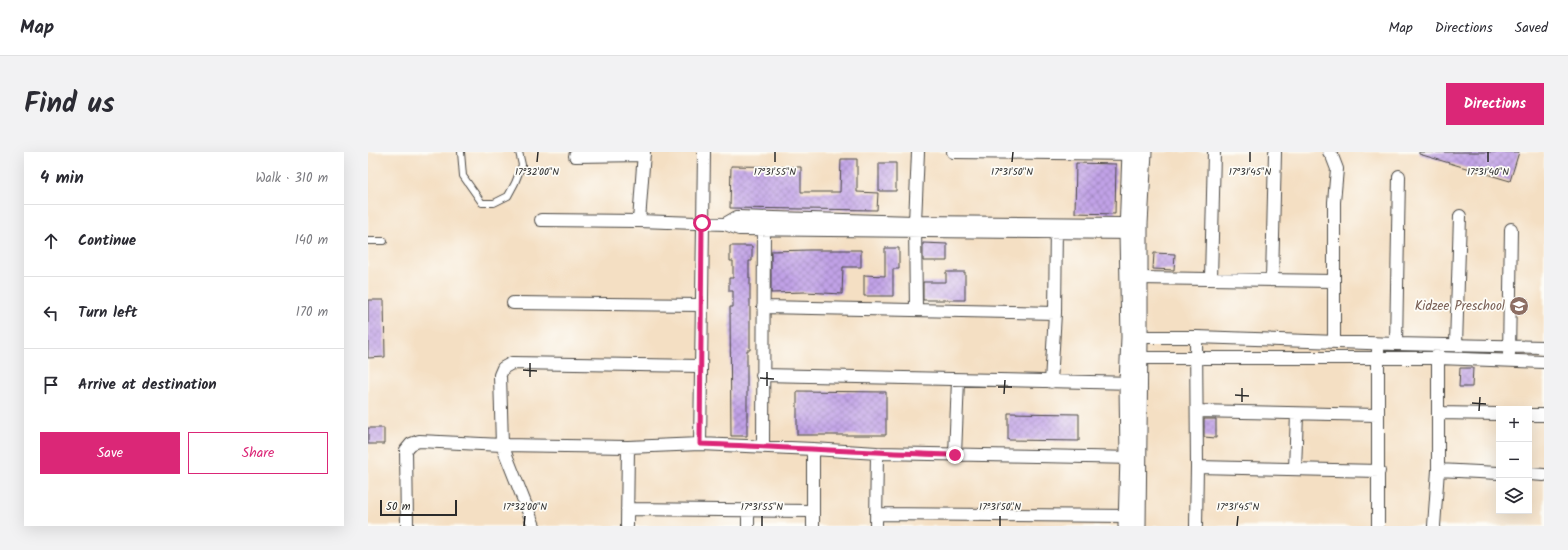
<!DOCTYPE html>
<html lang="en">
<head>
<meta charset="utf-8">
<style>
  :root { --surface:#fff; --page:#f2f2f3; --text:#2b2b33; --muted:#7c7c81; --line:#e1e1e2; --accent:#db2777 }
  body { margin:0; font-family:Kalam,sans-serif; background:var(--page); color:var(--text) }
  .controls { position:absolute; right:12px; bottom:12px; display:grid; overflow:hidden; border-radius:0px; box-shadow:0 4px 16px #0002 }
  .controls button { width:36px; height:36px; display:grid; place-items:center; padding:0; border:0; border-bottom:1px solid var(--line); background:var(--surface); color:var(--text); font:20px sans-serif }
  .scale { position:absolute; left:12px; bottom:10px; width:77px; box-sizing:border-box; padding-left:4px; border:2px solid #2b2b2b; border-top:0; font-size:11px; line-height:14px; white-space:nowrap; color:#2b2b2b; -webkit-text-stroke:3px #fdfcf7; paint-order:stroke }
  .stop { position:absolute; width:12px; height:12px; margin:-9px; border:3px solid #db2777; border-radius:50%; background:#fff }
  .stop.end { background:#db2777; border-color:#fff; box-shadow:0 1px 4px #0008 }
  .list { margin:0; padding:0; list-style:none }
  h2 { display:flex; justify-content:space-between; align-items:center; height:52px; margin:0; padding:0 16px; font-size:17px }
  h2 small { font-size:13px; font-weight:400; color:var(--muted) }
  .list li { display:grid; grid-template-columns:26px 1fr auto; gap:12px; align-items:center; box-sizing:border-box; height:72px; padding:0 16px; border-top:1px solid var(--line) }
  .list b { display:block; font-size:15px; white-space:nowrap }
  .list em { font-size:13px; font-style:normal; color:var(--muted) }
  .actions { display:flex; gap:8px; padding:12px 16px }
  .actions a { flex:1; padding:9px 0; border:1px solid var(--accent); border-radius:0px; text-align:center; font-size:14px; color:var(--accent) }
  .actions .main { background:var(--accent); color:#fff }
  .icon { flex:none; width:22px; height:22px; fill:none; stroke:currentColor; stroke-width:2; stroke-linecap:round; stroke-linejoin:round }
  .map { position:relative; flex:none; width:1176px; height:374px; overflow:hidden; border-radius:0px }
  header { display:flex; align-items:center; gap:24px; box-sizing:border-box; height:56px; padding:0 20px; background:var(--surface); border-bottom:1px solid var(--line) }
  header strong { font-size:19px }
  nav { display:flex; gap:22px; margin-inline-start:auto; font-size:14px }
  .intro { display:flex; align-items:center; justify-content:space-between; box-sizing:border-box; height:96px; padding:0 24px }
  h1 { margin:0; font-size:28px }
  .button { padding:10px 18px; border-radius:0px; background:var(--accent); color:#fff; font-size:14px; font-weight:700 }
  main { display:flex; gap:24px; padding:0 24px }
  aside { flex:1; background:var(--surface); border-radius:0px; box-shadow:0 4px 16px #0002 }
  .map>svg:first-child { display:block }
  .building { fill:url(#building-cross-hatch) }
  .lines { fill:none; stroke-linecap:round; stroke-linejoin:round }
  .service-casing { stroke:#494642; stroke-width:8 }
  .minor-casing { stroke:#494642; stroke-width:14 }
  .tertiary-casing { stroke:#494642; stroke-width:17 }
  .service { stroke:#fff; stroke-width:6 }
  .minor { stroke:#fff; stroke-width:12 }
  .tertiary { stroke:#fff; stroke-width:15 }
  .route { stroke:#db2777; stroke-width:5 }
  .ticks { fill:none; stroke:#2b2b2b; stroke-width:1.5 }
  .labels { text-anchor:middle; dominant-baseline:central; stroke-width:3.5; stroke-linejoin:round; paint-order:stroke }
  .education-label { font-size:13px; fill:#785e54; stroke:#fdfcf7; text-anchor:end }
  .ticks-label { font-size:10px; text-anchor:middle; fill:#2b2b2b; stroke:#fdfcf7; stroke-width:3.5; stroke-linejoin:round; paint-order:stroke }
</style>
</head>
<body>
<header>
<strong>Map</strong>
<nav><a>Map</a><a>Directions</a><a>Saved</a></nav>
</header>
<div class="intro"><h1>Find us</h1><a class="button">Directions</a></div>
<main>
<aside>
<h2>4 min<small>Walk · 310 m</small></h2>
<ul class="list">
<li><svg class="icon" aria-label="ahead" viewBox="0 0 24 24"><path d="M12 20V5M6 11l6-6 6 6"/></svg><div><b>Continue</b></div><em>140 m</em></li>
<li><svg class="icon" aria-label="left" viewBox="0 0 24 24"><path d="M17 20v-9H6M10 6l-5 5 5 5"/></svg><div><b>Turn left</b></div><em>170 m</em></li>
<li><svg class="icon" aria-label="arrive" viewBox="0 0 24 24"><path d="M6 21V4h12l-3 4 3 4H6"/></svg><div><b>Arrive at destination</b></div></li>
</ul>
<div class="actions"><a class="main">Save</a><a>Share</a></div>
</aside>
<div class="map">
<svg width="1176" height="374" viewBox="0 0 1176 374">
  <defs>
    <pattern id="building-cross-hatch" width="8" height="8" patternUnits="userSpaceOnUse"><rect width="8" height="8" fill="#c1a2e7"/><path d="M0 0l8 8M0 8l8-8" fill="none" stroke="#9d84bb"/></pattern>
  </defs>
  <rect width="100%" height="100%" fill="#fdfcf7"/>
  <filter id="ink" filterUnits="userSpaceOnUse"><feTurbulence type="fractalNoise" baseFrequency=".025" numOctaves="2"/><feDisplacementMap in="SourceGraphic" scale="8" xChannelSelector="R" yChannelSelector="G"/><feConvolveMatrix kernelMatrix="1 2 1 2 8 2 1 2 1" color-interpolation-filters="sRGB"/></filter>
  <filter id="wash" filterUnits="userSpaceOnUse"><feTurbulence type="fractalNoise" baseFrequency=".012" numOctaves="4" result="noise"/><feDisplacementMap in="SourceGraphic" scale="16" xChannelSelector="R" yChannelSelector="G"/><feGaussianBlur stdDeviation="0.9" result="paint"/><feColorMatrix in="noise" values="0 0 0 0 0 0 0 0 0 0 0 0 0 0 0 0 0 1.4 0 .05"/><feComposite in="paint" operator="in"/></filter>
  <g filter="url(#wash)">
    <rect width="100%" height="100%" fill="#f4dfc3"/>
    <g id="blocks">
      <path class="building" d="M 1051,0 L 1151,0 L 1142,29 L 1051,2 Z
        M 473,7 L 489,7 L 489,40 L 510,41 L 509,58 L 362,56 L 363,14 L 433,15 L 433,40 L 472,40 Z
        M 511,11 L 528,11 L 528,39 L 511,39 Z
        M 708,11 L 748,12 L 747,62 L 707,61 Z
        M 555,91 L 579,92 L 579,109 L 555,109 Z
        M 362,94 L 384,94 L 384,109 L 381,109 L 381,126 L 382,126 L 382,198 L 379,198 L 379,284 L 363,284 L 362,155 L 365,155 L 365,139 L 361,139 L 361,126 L 365,126 L 365,109 L 362,109 Z
        M 517,96 L 531,96 L 531,117 L 525,117 L 525,144 L 496,144 L 496,123 L 517,124 Z
        M 441,98 L 493,98 L 493,115 L 475,115 L 474,142 L 437,140 L 403,141 L 403,99 Z
        M 786,101 L 807,102 L 806,118 L 785,117 Z
        M 578,120 L 597,120 L 597,148 L 555,148 L 555,130 L 578,130 Z
        M 0,148 L 16,148 L 17,205 L 0,206 Z
        M 1092,216 L 1105,216 L 1104,235 L 1091,235 Z
        M 429,239 L 518,240 L 518,283 L 429,283 Z
        M 640,261 L 711,262 L 711,289 L 640,288 Z
        M 836,267 L 848,267 L 848,286 L 836,285 Z
        M 0,276 L 16,276 L 16,292 L 0,292 Z"/>
    </g>
  </g>
  <g filter="url(#ink)">
    <use href="#blocks" fill-opacity="0" stroke="#494642" stroke-width="1"/>
    <g class="lines">
      <g class="service-casing">
        <path id="service" d="M 93,0 L 95,24 L 114,51 L 126,51 L 140,44 L 147,31 L 154,13 L 151,0
          M 0,89 L 16,89"/>
      </g>
      <g class="minor-casing">
        <path id="minor" d="M 585,0 L 771,2
          M 961,0 L 964,4 L 969,17 L 966,50 L 966,189
          M 207,4 L 276,3
          M 173,68 L 271,69 L 357,72 L 371,77 L 766,81
          M 271,69 L 276,0
          M 357,72 L 369,65 L 547,70 L 754,72
          M 771,126 L 966,129
          M 843,127 L 846,0
          M 904,128 L 907,0
          M 145,151 L 334,153
          M 395,155 L 687,161
          M 548,157 L 547,70 L 550,0
          M 764,185 L 828,185 L 1028,192 L 1176,195
          M 828,185 L 829,315 L 828,374
          M 1028,192 L 1031,24
          M 1088,193 L 1092,64
          M 1141,202 L 1143,77
          M 763,206 L 1070,206 L 1176,210
          M 394,223 L 767,231
          M 683,230 L 687,161 L 688,73
          M 829,259 L 1009,263
          M 1070,261 L 1131,262
          M 1161,263 L 1176,263
          M 332,292 L 336,0
          M 395,294 L 396,69
          M 587,303 L 590,228
          M 829,315 L 1011,319
          M 927,317 L 929,262
          M 1070,318 L 1131,321
          M 1161,322 L 1176,323
          M 259,357 L 445,359
          M 380,358 L 380,374
          M 508,362 L 767,364
          M 39,374 L 38,298 L 43,292 L 51,289 L 134,293 L 260,295 L 332,292 L 445,297 L 509,301 L 768,306
          M 166,374 L 134,293 L 132,223 L 135,216 L 144,211 L 333,214
          M 259,374 L 260,295
          M 445,374 L 445,297
          M 508,374 L 509,301
          M 1010,374 L 1010,198
          M 1066,374 L 1070,318 L 1070,200"/>
      </g>
      <g class="tertiary-casing">
        <path id="tertiary" d="M 758,374 L 760,305 L 759,232 L 761,185 L 759,81 L 762,0
          M 770,374 L 772,186 L 772,72 L 776,0"/>
      </g>
      <use href="#service" class="service"/>
      <use href="#minor" class="minor"/>
      <use href="#tertiary" class="tertiary"/>
    </g>
  </g>
  <g class="lines" filter="url(#ink)">
    <path class="route" d="M 334,71 L 332,292 C 418,295 502,301 587,303"/>
  </g>
  <path class="ticks" d="M 169,10 L 170,0M 407,10 L 407,0M 644,10 L 645,0M 882,10 L 882,0M 1120,10 L 1120,0M 155,218 L 169,219M 162,225 L 162,211M 392,226 L 406,227M 399,234 L 399,220M 630,235 L 644,235M 636,242 L 637,228M 867,243 L 881,244M 874,250 L 874,236M 1104,251 L 1118,252M 1111,259 L 1112,245M 156,374 L 157,364M 394,374 L 394,364M 632,374 L 632,364M 869,374 L 870,364"/>
  <defs>
    <g id="school-disc" transform="scale(1)"><circle r="9.5" fill="#8d6e63" stroke="#fdfcf7"/><path d="M0-5L7-2L0 1L-7-2ZM-4 1L0 2.5L4 1V4Q0 6-4 4Z" fill="#fff"/></g>
  </defs>
  <g fill-rule="evenodd">
    <use href="#school-disc" x="1151" y="154"/>
  </g>
  <g class="labels">
    <g class="education-label">
      <text x="1137" y="154">Kidzee Preschool</text>
    </g>
  </g>
  <g class="ticks-label">
    <text x="169" y="23">17°32'00"N</text>
    <text x="407" y="23">17°31'55"N</text>
    <text x="644" y="23">17°31'50"N</text>
    <text x="882" y="23">17°31'45"N</text>
    <text x="1120" y="23">17°31'40"N</text>
    <text x="157" y="358">17°32'00"N</text>
    <text x="394" y="358">17°31'55"N</text>
    <text x="632" y="358">17°31'50"N</text>
    <text x="870" y="358">17°31'45"N</text>
  </g>
</svg>
<div class="controls">
<button>+</button>
<button>−</button>
<button><svg class="icon" aria-label="layers" viewBox="0 0 24 24"><path d="M12 4l9 5-9 5-9-5zM3 14l9 5 9-5"/></svg></button>
</div>
<div class="scale">50 m</div>
<div class="stop" style="left:334px;top:71px"></div>
<div class="stop end" style="left:587px;top:303px"></div>
</div>
</main>
</body>
</html>
